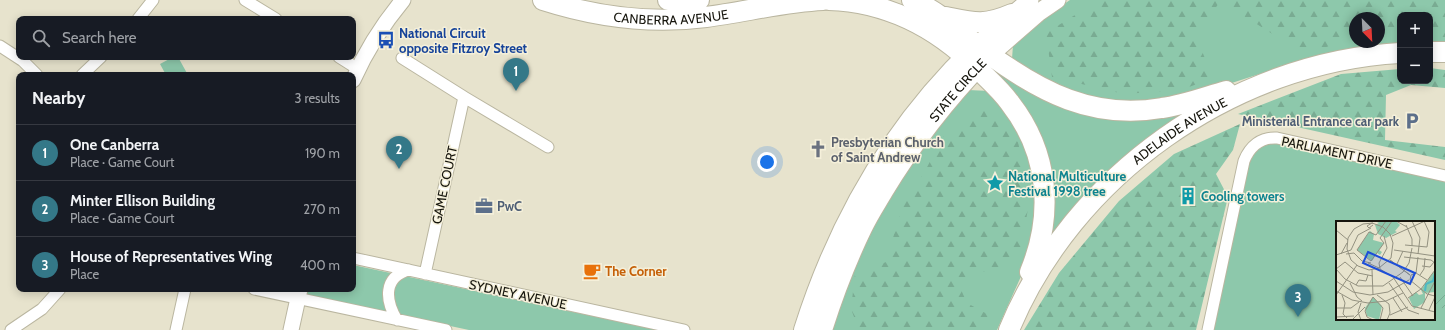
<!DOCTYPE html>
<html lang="en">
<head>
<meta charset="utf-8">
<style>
  :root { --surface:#171b24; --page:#242831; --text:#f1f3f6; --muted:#9ea1a6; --line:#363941; --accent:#347888 }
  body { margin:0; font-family:Cabin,sans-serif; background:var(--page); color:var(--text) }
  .controls { position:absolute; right:12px; top:12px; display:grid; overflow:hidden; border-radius:8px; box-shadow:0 2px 10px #0003 }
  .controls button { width:36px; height:36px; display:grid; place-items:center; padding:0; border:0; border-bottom:1px solid var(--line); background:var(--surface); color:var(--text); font:20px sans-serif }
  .compass { position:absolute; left:1349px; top:12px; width:36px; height:36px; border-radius:50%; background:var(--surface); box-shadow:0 2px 10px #0003; rotate:156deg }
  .you { position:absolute; left:767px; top:162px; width:14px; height:14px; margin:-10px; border:3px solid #fff; border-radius:50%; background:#1a73e8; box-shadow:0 0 0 6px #1a73e833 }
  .badge { display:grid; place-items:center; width:26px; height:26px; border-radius:50%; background:var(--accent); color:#fff; font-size:13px; font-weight:700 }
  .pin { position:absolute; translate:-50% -33px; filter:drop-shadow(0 1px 2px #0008) }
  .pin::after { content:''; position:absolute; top:21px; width:14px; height:12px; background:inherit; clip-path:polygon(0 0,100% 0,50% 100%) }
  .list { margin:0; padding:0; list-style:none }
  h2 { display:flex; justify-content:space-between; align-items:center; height:52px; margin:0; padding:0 16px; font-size:17px }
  h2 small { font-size:13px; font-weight:400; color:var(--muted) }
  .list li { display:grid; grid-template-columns:26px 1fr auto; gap:12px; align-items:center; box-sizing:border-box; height:56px; padding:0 16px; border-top:1px solid var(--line) }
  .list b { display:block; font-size:15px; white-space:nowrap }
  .list p { margin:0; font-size:13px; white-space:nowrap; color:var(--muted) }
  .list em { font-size:13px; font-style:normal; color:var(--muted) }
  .icon { flex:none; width:22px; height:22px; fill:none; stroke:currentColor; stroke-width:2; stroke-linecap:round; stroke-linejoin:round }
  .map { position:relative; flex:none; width:1445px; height:330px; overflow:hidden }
  .search { position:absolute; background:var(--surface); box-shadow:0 2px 10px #0003; left:16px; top:16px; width:340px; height:44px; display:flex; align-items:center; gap:10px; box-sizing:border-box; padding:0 14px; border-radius:8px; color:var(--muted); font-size:15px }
  .panel { position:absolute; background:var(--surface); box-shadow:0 2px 10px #0003; left:16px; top:72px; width:340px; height:220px; border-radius:8px }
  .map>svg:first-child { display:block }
  .green { fill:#8dc8ab; fill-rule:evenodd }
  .forest { fill:url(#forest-firs) }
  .garden { fill:url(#garden-furrows) }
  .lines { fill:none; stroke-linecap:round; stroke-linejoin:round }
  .street-casing { stroke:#bab6a0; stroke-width:13 }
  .secondary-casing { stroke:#bab6a0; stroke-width:17 }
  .primary-casing { stroke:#bab6a0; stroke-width:19 }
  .highway-casing { stroke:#bab6a0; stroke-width:22 }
  .street { stroke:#fff; stroke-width:11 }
  .secondary { stroke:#fff; stroke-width:15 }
  .primary { stroke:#fff; stroke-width:17 }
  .highway { stroke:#fff; stroke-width:20 }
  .labels { text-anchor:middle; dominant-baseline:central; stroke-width:3; stroke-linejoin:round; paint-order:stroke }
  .street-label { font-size:13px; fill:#16150d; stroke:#f5f0da }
  .transit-label { font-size:13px; font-weight:bold; fill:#164399; stroke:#f5f0da; text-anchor:start }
  .service-label { font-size:13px; font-weight:bold; fill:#4e5e75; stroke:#f5f0da; text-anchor:end }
  .worship-label { font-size:13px; font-weight:bold; fill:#5b616d; stroke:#f5f0da; text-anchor:start }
  .culture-label { font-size:13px; font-weight:bold; fill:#0d838f; stroke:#f5f0da; text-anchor:start }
  .food-label { font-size:13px; font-weight:bold; fill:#c56008; stroke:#f5f0da; text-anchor:start }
  .inset-river { fill:none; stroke:#4eb9c4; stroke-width:2 }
  .inset-road { fill:none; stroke:#939180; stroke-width:1 }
  .view { fill:#1d4ed8; fill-opacity:0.15; stroke:#1d4ed8; stroke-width:2 }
  .inset-edge { fill:none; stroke:#16150d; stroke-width:2 }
</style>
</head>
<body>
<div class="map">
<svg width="1445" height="330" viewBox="0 0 1445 330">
  <defs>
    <pattern id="forest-firs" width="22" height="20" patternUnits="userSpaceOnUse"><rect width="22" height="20" fill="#8dc8ab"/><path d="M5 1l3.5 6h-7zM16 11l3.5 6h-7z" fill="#79ab92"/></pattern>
    <pattern id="garden-furrows" width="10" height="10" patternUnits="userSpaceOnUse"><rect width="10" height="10" fill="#8dc8ab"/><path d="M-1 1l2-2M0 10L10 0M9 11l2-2" fill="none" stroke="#79ab92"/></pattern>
  </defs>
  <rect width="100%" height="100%" fill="#e7e3cd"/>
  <path class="green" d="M 1070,0 L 1445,0 L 1445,42 L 1430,42 L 1430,15 L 1400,15 L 1400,44 L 1363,48 L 1303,60 L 1213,89 L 1127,106 L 1072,96 L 1012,59 L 1013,45 L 1045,17 ZM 1355,18 L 1379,18 L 1379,42 L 1355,42 Z
    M 173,57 L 178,57 L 188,75 L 166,75 L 160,64 Z
    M 998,70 L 1055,101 L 1194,106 L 1045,252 L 1050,200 L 993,75 Z
    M 968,90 L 990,91 L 1013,119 L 1033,164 L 1037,211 L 1027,263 L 997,330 L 829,330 L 868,235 L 901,175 Z
    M 1267,139 L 1445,181 L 1445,330 L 1208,330 L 1244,161 ZM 1337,222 L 1434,222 L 1434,319 L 1337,319 Z
    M 353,265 L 658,330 L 469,330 L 277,289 L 353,289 Z"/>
  <path class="forest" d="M 1099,0 L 1445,0 L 1445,38 L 1430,36 L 1430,15 L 1400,15 L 1400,32 L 1383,29 L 1379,30 L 1379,18 L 1355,18 L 1355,38 L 1304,54 L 1252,21 L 1220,2 L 1195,34 L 1213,78 L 1181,90 L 1124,94 L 1052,77 L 1046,33 Z
    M 1430,68 L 1445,70 L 1445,88 L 1411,85 L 1386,95 L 1385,140 L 1445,147 L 1445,160 L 1238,114 L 1341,74 L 1400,69 L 1400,81 L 1430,81 Z
    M 989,104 L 1018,142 L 1030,197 L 1020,255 L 998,270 L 971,273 L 958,283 L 967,303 L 989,315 L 990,330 L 859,330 L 851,309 L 855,274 L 886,262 L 903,203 L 925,171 L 944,135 Z
    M 1240,124 L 1233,150 L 1216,174 L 1228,197 L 1196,330 L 1024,330 L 1059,273 L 1119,201 L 1174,154 Z"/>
  <path class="garden" d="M 1440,293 L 1445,294 L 1445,309 L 1438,307 L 1437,312 L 1434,312 L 1436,301 Z"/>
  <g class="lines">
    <g class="street-casing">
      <path id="street" d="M 245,0 L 276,19
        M 138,19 L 153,0
        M 0,46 L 23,61 L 37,75
        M 339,57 L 358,69
        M 402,58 L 464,97 L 425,274
        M 82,75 L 101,57
        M 464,97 L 548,147
        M 353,258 L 684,330
        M 254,289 L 446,330
        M 397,320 C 385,300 383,277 409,270
        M 11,330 L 42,309 L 60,289
        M 176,330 L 185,289
        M 1208,330 L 1244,161 C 1250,146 1261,137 1277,138 L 1445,176"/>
    </g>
    <g class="secondary-casing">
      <path id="secondary" d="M 353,80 C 366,51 383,24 403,0
        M 291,330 L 300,289"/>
    </g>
    <g class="primary-casing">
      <path id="primary" d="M 977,45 L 1030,0
        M 990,55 L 1038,13 L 1057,0"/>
    </g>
    <g class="highway-casing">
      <g id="highway">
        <path id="s1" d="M 543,0 C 596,17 651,24 706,17 C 745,12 783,2 823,0"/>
        <path d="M 668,0 L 699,0"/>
        <path d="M 829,0 C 887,2 937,28 977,68 C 988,79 1001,90 1010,103 C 1049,153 1054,214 1030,272"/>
        <path d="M 912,0 C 942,13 960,33 986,52 C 1040,92 1093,120 1162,108 C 1184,105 1205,97 1226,91"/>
        <path d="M 946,17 C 975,23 984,26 1012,14"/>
        <path d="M 1430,52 L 1445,52"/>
        <path d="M 804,330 C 838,223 894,125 976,47"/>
        <path id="s2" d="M 822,330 C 833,295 846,261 862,228 C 868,215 876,203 883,191 C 912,143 946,99 985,59"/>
        <path id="s3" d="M 1009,330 C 1072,176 1233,62 1400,53"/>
      </g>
    </g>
    <use href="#street" class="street"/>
    <use href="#secondary" class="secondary"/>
    <use href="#primary" class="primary"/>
    <use href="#highway" class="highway"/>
  </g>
  <defs>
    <g id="bus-bare" transform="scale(1.38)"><path d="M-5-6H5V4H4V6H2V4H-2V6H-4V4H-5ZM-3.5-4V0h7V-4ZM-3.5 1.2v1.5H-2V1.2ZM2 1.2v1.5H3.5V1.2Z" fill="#1a4fb4" stroke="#f5f0da" stroke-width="2.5" paint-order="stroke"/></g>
    <g id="parking-bare" transform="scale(1.38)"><path d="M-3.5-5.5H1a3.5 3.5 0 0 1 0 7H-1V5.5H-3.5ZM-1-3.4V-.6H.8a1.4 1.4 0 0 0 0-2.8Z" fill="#5c6f8a" stroke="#f5f0da" stroke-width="2.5" paint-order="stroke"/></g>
    <g id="church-bare" transform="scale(1.38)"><path d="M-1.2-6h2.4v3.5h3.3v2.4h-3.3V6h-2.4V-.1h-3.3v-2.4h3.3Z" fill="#6b7280" stroke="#f5f0da" stroke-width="2.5" paint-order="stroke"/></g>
    <g id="sight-bare" transform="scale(1.38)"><path d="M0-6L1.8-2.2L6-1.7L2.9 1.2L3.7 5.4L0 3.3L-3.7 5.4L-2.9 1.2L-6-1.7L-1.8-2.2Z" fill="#0f9aa8" stroke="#f5f0da" stroke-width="2.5" paint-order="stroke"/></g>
    <g id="building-bare" transform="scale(1.38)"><path d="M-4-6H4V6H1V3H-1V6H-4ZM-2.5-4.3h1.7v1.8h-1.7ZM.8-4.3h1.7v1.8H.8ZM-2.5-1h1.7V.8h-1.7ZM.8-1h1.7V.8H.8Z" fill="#0f9aa8" stroke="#f5f0da" stroke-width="2.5" paint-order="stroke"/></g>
    <g id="office-bare" transform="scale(1.38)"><path d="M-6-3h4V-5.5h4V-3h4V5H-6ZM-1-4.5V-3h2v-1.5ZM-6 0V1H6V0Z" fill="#5c6f8a" stroke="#f5f0da" stroke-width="2.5" paint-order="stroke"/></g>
    <g id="cafe-bare" transform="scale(1.38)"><path d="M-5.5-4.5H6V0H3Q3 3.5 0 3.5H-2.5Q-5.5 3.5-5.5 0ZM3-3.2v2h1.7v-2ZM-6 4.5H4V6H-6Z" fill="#e8710a" stroke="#f5f0da" stroke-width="2.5" paint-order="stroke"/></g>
  </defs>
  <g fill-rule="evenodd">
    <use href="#bus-bare" x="386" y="40"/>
    <use href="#parking-bare" x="1412" y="121"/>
    <use href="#church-bare" x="818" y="149"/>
    <use href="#sight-bare" x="995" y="183"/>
    <use href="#building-bare" x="1188" y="196"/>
    <use href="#office-bare" x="484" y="206"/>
    <use href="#cafe-bare" x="592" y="271"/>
  </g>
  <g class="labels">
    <g class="street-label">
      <text stroke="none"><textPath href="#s1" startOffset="130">CANBERRA AVENUE</textPath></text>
      <text stroke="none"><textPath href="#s2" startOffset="278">STATE CIRCLE</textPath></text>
      <text stroke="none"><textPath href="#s3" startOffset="267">ADELAIDE AVENUE</textPath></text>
      <text transform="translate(1337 152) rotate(12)">PARLIAMENT DRIVE</text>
      <text transform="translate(444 185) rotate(-78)">GAME COURT</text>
      <text transform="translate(518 294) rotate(12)">SYDNEY AVENUE</text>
    </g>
    <g class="transit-label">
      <text x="399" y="33">National Circuit<tspan x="399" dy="15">opposite Fitzroy Street</tspan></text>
    </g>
    <g class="service-label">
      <text x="1399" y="121">Ministerial Entrance car park</text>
      <text x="497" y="206" text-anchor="start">PwC</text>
    </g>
    <g class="worship-label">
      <text x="831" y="142">Presbyterian Church<tspan x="831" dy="15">of Saint Andrew</tspan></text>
    </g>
    <g class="culture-label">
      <text x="1008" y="176">National Multiculture<tspan x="1008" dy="15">Festival 1998 tree</tspan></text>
      <text x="1201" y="196">Cooling towers</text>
    </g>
    <g class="food-label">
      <text x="605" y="271">The Corner</text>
    </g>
  </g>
  <g transform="translate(1336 221)">
    <rect width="99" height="99" fill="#e7e3cd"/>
    <path d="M 39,0 L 60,0 L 64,4 L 59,10 L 61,11 L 50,17 L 42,13 L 39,4 L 43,2 ZM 34,10 L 38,13 L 37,19 L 48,22 L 43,29 L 46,31 L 44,34 L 41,32 L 36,40 L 21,29 ZM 99,49 L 99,71 L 89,72 L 89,81 L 78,88 L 73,77 L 80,71 L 83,74 L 87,73 L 85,69 ZM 37,76 L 46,85 L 43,99 L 31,95 L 29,87 Z" fill="#8dc8ab"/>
    <path class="inset-river" d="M 89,70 L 90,63 L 97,60 L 99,53"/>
    <path class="inset-road" d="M 50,0 L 40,14 L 33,11 L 21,29 L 35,40 L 48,22 L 44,17 L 56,0M 60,0 L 71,6M 76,0 L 84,17 L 82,33M 37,2 L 27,3 L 18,8 L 12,17 L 11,28 L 15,39 L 22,45 L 33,49 L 43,47M 37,4 L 33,7 L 31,5 L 36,2 L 47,6 L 54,13 L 57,22 L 55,37 L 43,47M 70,4 L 76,18 L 76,25M 0,9 L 12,19M 48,15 L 51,27 L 43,42 L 44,48 L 57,56 L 76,85 L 99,91M 56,15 L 89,0M 69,24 L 91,26 L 93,11 L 88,0M 58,29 L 99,35M 5,33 L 11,22M 10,33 L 18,32 L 26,40 L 35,42M 0,34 L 15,29 L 22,14 L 35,7M 68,36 L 95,39 L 99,42M 54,39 L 74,54 L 54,39M 32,42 L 43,47M 61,43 L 67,30M 86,45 L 94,46 L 98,41M 0,48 L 9,58 L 22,65 L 47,65 L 67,51 L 73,42 L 76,27M 0,48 L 9,41 L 22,52 L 37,55M 36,49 L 37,74M 80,52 L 82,36M 84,54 L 88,48 L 89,37M 64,56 L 77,75M 74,59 L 91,73 L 99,75M 74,59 L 75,54 L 80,52 L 91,59M 0,60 L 17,71 L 34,74 L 52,71 L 73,59M 14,62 L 21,76 L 26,80M 53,62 L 72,89 L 83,93M 20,64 L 23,59 L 30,60 L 32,54M 0,70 L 16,79 L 32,82 L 50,80 L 67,72M 0,74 L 21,44M 6,74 L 9,82 L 7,93 L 11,97M 41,74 L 53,83 L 54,92 L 51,99M 57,77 L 66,91M 72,77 L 85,68 L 99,49M 25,82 L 22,91 L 25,99M 0,87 L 15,87 L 23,81M 85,87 L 99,60M 93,89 L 99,76M 54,94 L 72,86M 0,96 L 18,95M 16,99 L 29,86M 37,99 L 31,96 L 29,90 L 37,76 L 47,87 L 44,99"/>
    <path class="view" d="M 32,31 L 79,52 L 74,63 L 27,42 Z"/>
    <rect width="99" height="99" class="inset-edge"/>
  </g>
</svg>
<div class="controls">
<button>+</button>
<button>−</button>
</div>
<svg class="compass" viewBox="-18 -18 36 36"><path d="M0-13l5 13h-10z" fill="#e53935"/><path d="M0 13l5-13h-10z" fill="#9ea1a6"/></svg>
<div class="you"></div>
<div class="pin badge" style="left:516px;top:91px">1</div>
<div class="pin badge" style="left:399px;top:169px">2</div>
<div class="pin badge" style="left:1298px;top:317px">3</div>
<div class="search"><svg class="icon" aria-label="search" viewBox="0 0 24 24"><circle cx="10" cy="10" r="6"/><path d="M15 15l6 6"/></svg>Search here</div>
<section class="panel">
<h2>Nearby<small>3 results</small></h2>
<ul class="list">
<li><span class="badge">1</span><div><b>One Canberra</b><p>Place · Game Court</p></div><em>190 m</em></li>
<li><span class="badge">2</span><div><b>Minter Ellison Building</b><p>Place · Game Court</p></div><em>270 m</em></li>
<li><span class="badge">3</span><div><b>House of Representatives Wing</b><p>Place</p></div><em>400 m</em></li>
</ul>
</section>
</div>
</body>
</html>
